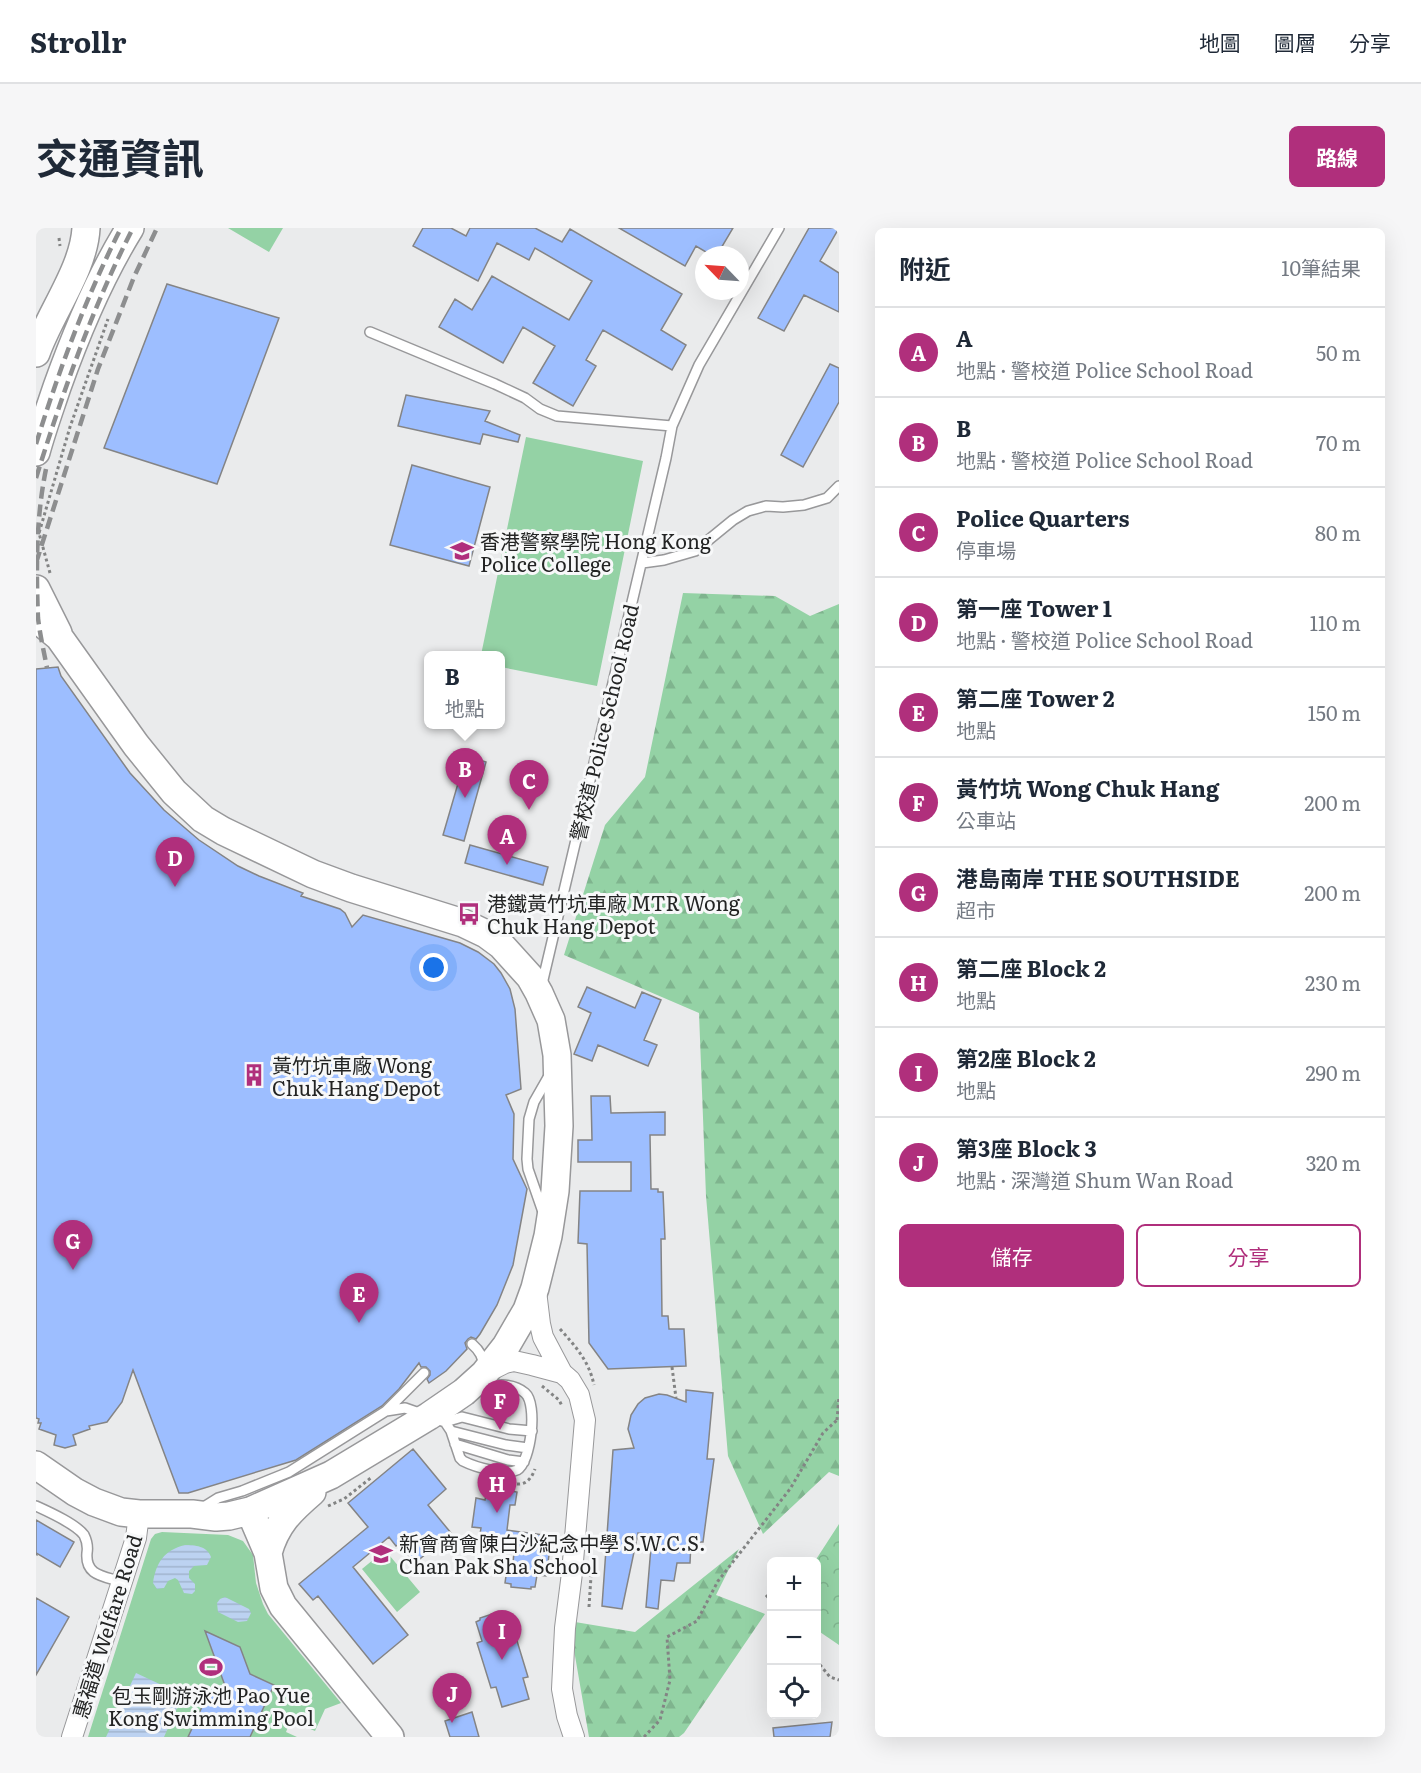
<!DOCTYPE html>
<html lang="zh-TW">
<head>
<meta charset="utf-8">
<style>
  :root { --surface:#fff; --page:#f6f6f7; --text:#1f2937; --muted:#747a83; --line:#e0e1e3; --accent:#b02f7c }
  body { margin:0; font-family:Literata,"Noto Sans TC",serif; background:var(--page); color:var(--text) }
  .controls { position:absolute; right:18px; bottom:18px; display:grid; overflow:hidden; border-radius:9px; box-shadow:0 6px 24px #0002 }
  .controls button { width:54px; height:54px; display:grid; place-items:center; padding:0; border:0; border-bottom:2px solid var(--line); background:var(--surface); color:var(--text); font:30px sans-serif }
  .compass { position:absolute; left:659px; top:18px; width:54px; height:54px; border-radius:50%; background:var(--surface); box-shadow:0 6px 24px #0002; rotate:295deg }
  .you { position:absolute; left:398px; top:740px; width:21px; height:21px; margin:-15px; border:4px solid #fff; border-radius:50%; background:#1a73e8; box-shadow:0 0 0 9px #1a73e833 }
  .badge { display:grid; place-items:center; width:39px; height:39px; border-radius:50%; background:var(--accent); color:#fff; font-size:20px; font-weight:700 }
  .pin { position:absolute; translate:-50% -50px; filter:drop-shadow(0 2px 3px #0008) }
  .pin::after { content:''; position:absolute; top:32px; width:21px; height:18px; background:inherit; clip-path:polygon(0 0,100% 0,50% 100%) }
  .popup { position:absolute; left:388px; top:423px; width:81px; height:78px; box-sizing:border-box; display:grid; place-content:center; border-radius:9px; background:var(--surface); filter:drop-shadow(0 2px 4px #0005); font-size:20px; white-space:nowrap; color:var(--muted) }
  .popup b { font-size:22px; color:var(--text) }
  .popup::after { content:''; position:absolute; left:50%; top:100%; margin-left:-12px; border:12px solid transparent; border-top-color:var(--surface) }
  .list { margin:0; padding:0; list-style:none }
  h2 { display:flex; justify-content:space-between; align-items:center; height:78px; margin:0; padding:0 24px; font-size:26px }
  h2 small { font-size:20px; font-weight:400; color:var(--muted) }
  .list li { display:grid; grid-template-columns:39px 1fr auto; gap:18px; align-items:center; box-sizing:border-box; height:90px; padding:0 24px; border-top:2px solid var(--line) }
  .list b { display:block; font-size:22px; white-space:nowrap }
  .list p { margin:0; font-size:20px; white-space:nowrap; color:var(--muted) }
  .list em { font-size:20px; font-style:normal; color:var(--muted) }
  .actions { display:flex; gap:12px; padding:18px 24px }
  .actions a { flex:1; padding:14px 0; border:2px solid var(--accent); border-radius:9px; text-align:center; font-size:21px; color:var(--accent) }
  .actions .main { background:var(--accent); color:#fff }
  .icon { flex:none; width:33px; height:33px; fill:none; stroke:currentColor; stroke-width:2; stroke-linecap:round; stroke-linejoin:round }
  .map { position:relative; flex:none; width:803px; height:1509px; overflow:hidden; border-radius:9px }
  header { display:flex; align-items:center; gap:36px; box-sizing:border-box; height:84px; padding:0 30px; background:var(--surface); border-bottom:2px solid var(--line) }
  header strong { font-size:28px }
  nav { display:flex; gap:33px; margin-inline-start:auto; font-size:21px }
  .intro { display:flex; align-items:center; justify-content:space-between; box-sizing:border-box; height:144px; padding:0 36px }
  h1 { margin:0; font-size:42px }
  .button { padding:15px 27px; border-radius:9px; background:var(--accent); color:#fff; font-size:21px; font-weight:700 }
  main { display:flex; gap:36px; padding:0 36px }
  aside { flex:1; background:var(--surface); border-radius:9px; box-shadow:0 6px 24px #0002 }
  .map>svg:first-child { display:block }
  .forest { fill:url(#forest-firs) }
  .park { fill:url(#park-crowns) }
  .garden { fill:#94d2a5 }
  .water { fill:url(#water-rules) }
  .building { fill:#9dbeff; stroke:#848485; stroke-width:1.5 }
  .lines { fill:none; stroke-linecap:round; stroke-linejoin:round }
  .lane-casing { stroke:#98989a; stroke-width:12 }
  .street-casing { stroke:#98989a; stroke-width:22 }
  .secondary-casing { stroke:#98989a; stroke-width:30 }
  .path { stroke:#838484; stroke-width:3; stroke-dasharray:3 3; stroke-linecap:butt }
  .lane { stroke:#fff; stroke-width:9 }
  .street { stroke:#fff; stroke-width:20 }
  .secondary { stroke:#fff; stroke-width:27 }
  .rail { stroke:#8d8e8f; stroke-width:4.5; stroke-dasharray:12 6; stroke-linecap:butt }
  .labels { text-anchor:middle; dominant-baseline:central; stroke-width:6; stroke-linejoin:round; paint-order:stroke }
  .poi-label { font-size:20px; fill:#232424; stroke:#f7f8f9; text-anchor:start }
  .street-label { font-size:20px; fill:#232424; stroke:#f7f8f9 }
</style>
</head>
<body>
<header>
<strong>Strollr</strong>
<nav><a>地圖</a><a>圖層</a><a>分享</a></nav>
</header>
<div class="intro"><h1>交通資訊</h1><a class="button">路線</a></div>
<main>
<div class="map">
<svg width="803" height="1509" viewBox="0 0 803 1509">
  <defs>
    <pattern id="forest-firs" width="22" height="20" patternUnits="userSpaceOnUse" patternTransform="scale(1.5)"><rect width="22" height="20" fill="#94d2a5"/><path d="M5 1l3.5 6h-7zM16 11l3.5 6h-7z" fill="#7fb48e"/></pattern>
    <pattern id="park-crowns" width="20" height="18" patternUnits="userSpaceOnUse" patternTransform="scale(1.5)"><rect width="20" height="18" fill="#94d2a5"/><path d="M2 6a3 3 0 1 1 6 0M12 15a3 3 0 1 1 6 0" fill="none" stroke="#7fb48e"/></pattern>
    <pattern id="water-rules" width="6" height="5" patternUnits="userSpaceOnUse" patternTransform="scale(1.5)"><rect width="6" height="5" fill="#bcd2f1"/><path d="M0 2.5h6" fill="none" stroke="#a1b4ce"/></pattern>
  </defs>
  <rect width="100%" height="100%" fill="#eaebec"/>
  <path class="forest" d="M 647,365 L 739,368 L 774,388 L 803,376 L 803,1248 L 793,1244 L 727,1306 L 692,1228 L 670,968 L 663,785 L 528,727 L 569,597 L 609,549 Z
    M 703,1321 L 680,1367 L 729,1386 L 648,1505 L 643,1509 L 553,1509 L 533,1393 L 599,1404 Z"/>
  <path class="park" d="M 803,1296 L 803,1417 L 781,1402 L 780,1334 L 779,1333 Z"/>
  <path class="garden" d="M 192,0 L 247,0 L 233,24 Z
    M 490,209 L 607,233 L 561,458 L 465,439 L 465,428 L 445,427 Z
    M 126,1304 L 192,1307 L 207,1313 L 217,1327 L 220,1355 L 227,1376 L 232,1386 L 305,1475 L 289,1481 L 279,1503 L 263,1496 L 265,1490 L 254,1494 L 250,1504 L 261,1509 L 52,1509 L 115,1311 L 119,1306 Z
    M 349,1322 L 384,1364 L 361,1384 L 326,1341 Z"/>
  <path class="water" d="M 149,1317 C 159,1317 171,1318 175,1329 L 171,1337 L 158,1338 L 153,1343 L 153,1350 L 159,1356 L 159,1363 L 156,1366 L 148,1365 L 142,1352 L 139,1350 L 132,1353 L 128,1360 L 121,1361 L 117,1355 C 120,1335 128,1322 149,1317 Z
    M 189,1369 L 213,1381 L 215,1385 L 211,1393 L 202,1394 L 182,1384 L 181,1375 L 184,1371 Z
    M 100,1445 L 147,1467 L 128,1509 L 70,1509 Z"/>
  <path class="building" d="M 387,0 L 415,0 L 430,8 L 434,0 L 499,0 L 526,14 L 534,1 L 646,66 L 625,102 L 650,117 L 636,142 L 567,102 L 550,132 L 560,138 L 537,178 L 497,155 L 519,118 L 487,99 L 467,135 L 403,99 L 419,71 L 436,82 L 456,48 L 533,92 L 556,53 L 499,20 L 493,32 L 461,15 L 442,53 L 377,18 Z
    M 583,0 L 697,0 L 681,27 L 675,27 L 660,18 L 649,38 Z
    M 773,0 L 803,0 L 784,33 L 803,45 L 803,84 L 768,67 L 748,103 L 722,90 Z
    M 131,56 L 243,90 L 181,256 L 68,220 Z
    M 794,136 L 803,140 L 803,174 L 767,239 L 745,227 Z
    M 370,167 L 454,183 L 449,193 L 484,207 L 482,214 L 447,206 L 444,216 L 362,198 Z
    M 376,237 L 454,259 L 433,338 L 354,317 Z
    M 22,439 L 25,448 L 94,545 L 128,582 L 163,612 L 202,638 L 223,648 L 267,665 L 265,668 L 304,681 L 309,685 L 316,699 L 327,687 L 424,715 L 442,724 L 458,736 L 465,745 L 474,761 L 479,781 L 485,861 L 470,867 L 478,886 L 477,931 L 491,961 L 477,1037 L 461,1077 L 444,1106 L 440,1111 L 435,1109 L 432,1111 L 429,1115 L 431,1121 L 410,1143 L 393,1155 L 391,1151 L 394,1147 L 394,1143 L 390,1139 L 385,1139 L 383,1135 L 363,1161 L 346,1178 L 260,1232 L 152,1265 L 143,1265 L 97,1142 L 86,1174 L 71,1194 L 53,1198 L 54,1201 L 37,1207 L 40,1217 L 29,1220 L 18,1217 L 20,1207 L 3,1201 L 5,1195 L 2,1195 L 3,1191 L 0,1190 L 0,441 Z
    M 430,528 L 450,534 L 428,613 L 407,607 Z
    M 434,617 L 512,639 L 507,657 L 429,635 Z
    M 551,759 L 599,780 L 606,764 L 625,772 L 608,812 L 621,817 L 612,838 L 562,817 L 556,833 L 538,826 L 555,785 L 542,779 Z
    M 555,868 L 574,868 L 575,885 L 629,884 L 629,907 L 614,907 L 615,961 L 622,961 L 622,964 L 627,964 L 629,1011 L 625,1011 L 626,1088 L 632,1088 L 633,1101 L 648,1101 L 650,1138 L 572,1141 L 553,1115 L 551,1016 L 542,1015 L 544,963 L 595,963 L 595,934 L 542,934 L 542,912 L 556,912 Z
    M 650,1162 L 677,1165 L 671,1231 L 678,1231 L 667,1314 L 655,1314 L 654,1335 L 641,1335 L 638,1353 L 625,1352 L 622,1381 L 610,1379 L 616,1307 L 602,1305 L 586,1381 L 566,1378 L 577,1222 L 598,1220 L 592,1201 L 595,1187 L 602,1176 L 609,1170 L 623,1166 L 631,1167 L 650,1174 Z
    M 377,1221 L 410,1261 L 392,1277 L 415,1305 L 379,1335 L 363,1316 L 360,1318 L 353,1309 L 317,1339 L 372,1407 L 337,1436 L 282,1368 L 277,1372 L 263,1356 L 332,1299 L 312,1275 Z
    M 456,1257 L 475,1260 L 475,1263 L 481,1264 L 479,1277 L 474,1277 L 471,1302 L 507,1307 L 505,1319 L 514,1320 L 510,1348 L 501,1347 L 499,1359 L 495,1359 L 495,1361 L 475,1359 L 475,1356 L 469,1355 L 471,1341 L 476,1342 L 479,1317 L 443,1312 L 445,1300 L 436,1299 L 440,1270 L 449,1272 L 451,1260 L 455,1260 Z
    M 0,1292 L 38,1314 L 24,1339 L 0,1325 Z
    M 0,1370 L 33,1389 L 0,1447 Z
    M 462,1384 L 462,1387 L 467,1385 L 473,1405 L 478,1403 L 492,1449 L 487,1450 L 493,1471 L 466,1479 L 460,1459 L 455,1460 L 441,1415 L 446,1413 L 440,1394 L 444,1392 L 444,1390 Z
    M 169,1403 L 204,1419 L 214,1446 L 238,1457 L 214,1509 L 152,1509 L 173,1464 L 195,1474 Z
    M 436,1484 L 443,1509 L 414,1509 L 409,1493 Z
    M 796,1494 L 794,1509 L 738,1509 L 737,1500 Z"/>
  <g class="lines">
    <g class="lane-casing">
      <path id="lane" d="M 334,104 L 459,156 L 489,170 L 504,181 L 521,188 L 636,198
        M 606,335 L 628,332 L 659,323 L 697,292 L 712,283 L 730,278 L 747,279 L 768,277 L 791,270 L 803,258
        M 506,756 L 630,230 L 636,198 L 663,137 L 743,0
        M 507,984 L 492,941 L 491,931 L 493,891 L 498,874 L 514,846
        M 436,1116 C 444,1123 447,1129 448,1139
        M 350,1183 L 369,1180 L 409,1194 L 415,1203 L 424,1230 L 427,1233 C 439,1239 469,1248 481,1242 C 495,1234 502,1176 489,1165 C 476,1154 460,1157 445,1159
        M 409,1194 L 426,1189 L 473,1201 L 496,1203
        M 415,1203 L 470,1217 L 492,1220
        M 419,1216 L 472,1232 L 488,1234
        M 0,1278 C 13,1284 40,1296 48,1307 C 51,1313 52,1319 51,1325 C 49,1348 68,1348 86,1354
        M 166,1280 L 182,1270 L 206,1263 L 253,1244 L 350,1183 L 388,1145"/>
    </g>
    <g class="street-casing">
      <path id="street" d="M 500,1063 L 504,1096 L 507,1109 L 526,1145
        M 451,1144 L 469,1135 L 478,1133 L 496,1137 L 526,1145 L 534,1152 L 543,1167 L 549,1192 L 536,1345 L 529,1400 L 526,1461 L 531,1488 L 538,1509
        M 36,1509 L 100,1310 L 103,1286"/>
    </g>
    <g class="secondary-casing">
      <path id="secondary" d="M 0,125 C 14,85 48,41 50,0
        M 0,224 C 6,202 14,180 21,159 C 41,103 63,50 94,0
        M 0,361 L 22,405
        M 0,390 L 23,409 L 100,517 L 138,564 L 167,591 L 187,603 L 277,646 L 315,660 L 427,695 L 450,706 L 465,717 L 494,749 L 503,765 L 515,792 L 521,827 L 523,898 L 519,963 L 512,1008 L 499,1060 L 491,1082 L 470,1118 L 448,1146 L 428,1164 L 393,1188 L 295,1247 L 214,1283 L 193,1288 L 180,1289 L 156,1286 L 103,1286 L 85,1284 L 58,1274 L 39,1264 L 0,1237
        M 214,1283 L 232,1325 L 238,1360 L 247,1378 L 354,1509
        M 232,1325 C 240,1296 254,1283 276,1264"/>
    </g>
    <path class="path" d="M 23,10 L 24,18
      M 14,345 L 3,305 L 34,199 L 72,91
      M 524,1101 C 540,1119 553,1133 558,1157
      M 636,1139 L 640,1170
      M 506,1158 L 523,1172 L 526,1178
      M 801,1192 L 803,1169
      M 481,1256 C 491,1257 496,1249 499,1241
      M 292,1278 L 308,1271 L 336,1249
      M 0,1327 L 1,1326
      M 730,1367 L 736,1374
      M 553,1379 L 555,1348
      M 780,1432 L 794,1449 L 803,1452
      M 608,1509 L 624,1492 L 634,1452 L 631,1409 L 661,1393 L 682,1353 L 754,1261 L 787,1205 L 801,1192"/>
    <use href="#lane" class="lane"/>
    <use href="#street" class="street"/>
    <use href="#secondary" class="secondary"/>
    <path class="rail" d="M 0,216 C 23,142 50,69 85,0
      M 10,241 C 0,290 0,340 2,390 C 4,407 8,424 11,440
      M 0,250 C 27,164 56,80 97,0
      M 0,335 L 62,141 L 98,49 L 121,0"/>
  </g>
  <defs>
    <g id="university-bare" transform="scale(1.8)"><path d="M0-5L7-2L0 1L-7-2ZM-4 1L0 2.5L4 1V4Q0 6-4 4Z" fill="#b02f7c" stroke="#f7f8f9" stroke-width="2.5" paint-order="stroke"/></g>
    <g id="bus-bare" transform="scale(1.8)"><path d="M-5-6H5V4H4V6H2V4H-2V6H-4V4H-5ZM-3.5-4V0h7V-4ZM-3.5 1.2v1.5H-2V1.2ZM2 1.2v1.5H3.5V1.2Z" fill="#b02f7c" stroke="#f7f8f9" stroke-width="2.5" paint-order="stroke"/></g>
    <g id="building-bare" transform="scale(1.8)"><path d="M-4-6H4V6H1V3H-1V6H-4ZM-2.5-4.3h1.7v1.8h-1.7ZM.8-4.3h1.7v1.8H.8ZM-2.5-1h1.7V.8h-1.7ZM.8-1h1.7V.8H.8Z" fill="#b02f7c" stroke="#f7f8f9" stroke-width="2.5" paint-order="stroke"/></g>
    <g id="school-bare" transform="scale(1.8)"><path d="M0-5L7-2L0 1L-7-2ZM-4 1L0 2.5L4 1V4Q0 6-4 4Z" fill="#b02f7c" stroke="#f7f8f9" stroke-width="2.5" paint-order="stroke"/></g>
    <g id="stadium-bare" transform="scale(1.8)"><path d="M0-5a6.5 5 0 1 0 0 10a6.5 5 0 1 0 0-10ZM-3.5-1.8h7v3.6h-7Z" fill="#b02f7c" stroke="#f7f8f9" stroke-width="2.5" paint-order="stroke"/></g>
  </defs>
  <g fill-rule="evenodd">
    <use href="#university-bare" x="426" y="323"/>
    <use href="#bus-bare" x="433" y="686"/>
    <use href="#building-bare" x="218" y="847"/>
    <use href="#school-bare" x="345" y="1326"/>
    <use href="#stadium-bare" x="175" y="1439"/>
  </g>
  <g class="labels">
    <g class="poi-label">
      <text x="444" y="312">香港警察學院 Hong Kong<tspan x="444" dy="23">Police College</tspan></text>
      <text x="451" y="674">港鐵黃竹坑車廠 MTR Wong<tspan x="451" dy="23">Chuk Hang Depot</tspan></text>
      <text x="236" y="836">黃竹坑車廠 Wong<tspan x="236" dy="23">Chuk Hang Depot</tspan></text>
      <text x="363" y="1314">新會商會陳白沙紀念中學 S.W.C.S.<tspan x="363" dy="23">Chan Pak Sha School</tspan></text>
      <text x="175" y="1466" text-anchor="middle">包玉剛游泳池 Pao Yue<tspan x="175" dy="23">Kong Swimming Pool</tspan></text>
    </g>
    <g class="street-label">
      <text transform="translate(567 494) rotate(-77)">警校道 Police School Road</text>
      <text transform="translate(70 1398) rotate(-73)">惠福道 Welfare Road</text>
    </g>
  </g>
</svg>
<div class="controls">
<button>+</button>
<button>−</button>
<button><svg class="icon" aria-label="locate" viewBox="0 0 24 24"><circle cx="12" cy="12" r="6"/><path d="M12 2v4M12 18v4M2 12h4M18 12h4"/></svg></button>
</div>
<svg class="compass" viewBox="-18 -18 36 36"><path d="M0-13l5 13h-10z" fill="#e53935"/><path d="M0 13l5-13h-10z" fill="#747a83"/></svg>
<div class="you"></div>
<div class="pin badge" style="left:471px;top:637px">A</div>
<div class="pin badge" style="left:429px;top:570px">B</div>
<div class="popup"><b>B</b>地點</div>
<div class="pin badge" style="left:493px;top:582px">C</div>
<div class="pin badge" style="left:139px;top:659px">D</div>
<div class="pin badge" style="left:323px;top:1095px">E</div>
<div class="pin badge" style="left:464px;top:1202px">F</div>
<div class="pin badge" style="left:37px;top:1042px">G</div>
<div class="pin badge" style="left:461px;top:1285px">H</div>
<div class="pin badge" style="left:466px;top:1432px">I</div>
<div class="pin badge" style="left:416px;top:1495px">J</div>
</div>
<aside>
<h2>附近<small>10筆結果</small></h2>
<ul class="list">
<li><span class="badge">A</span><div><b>A</b><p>地點 · 警校道 Police School Road</p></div><em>50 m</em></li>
<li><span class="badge">B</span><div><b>B</b><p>地點 · 警校道 Police School Road</p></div><em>70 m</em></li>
<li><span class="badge">C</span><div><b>Police Quarters</b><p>停車場</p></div><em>80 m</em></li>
<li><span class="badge">D</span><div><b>第一座 Tower 1</b><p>地點 · 警校道 Police School Road</p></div><em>110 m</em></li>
<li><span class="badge">E</span><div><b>第二座 Tower 2</b><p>地點</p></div><em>150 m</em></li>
<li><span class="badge">F</span><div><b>黃竹坑 Wong Chuk Hang</b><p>公車站</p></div><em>200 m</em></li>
<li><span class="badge">G</span><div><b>港島南岸 THE SOUTHSIDE</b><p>超市</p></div><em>200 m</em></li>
<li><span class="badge">H</span><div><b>第二座 Block 2</b><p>地點</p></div><em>230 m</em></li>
<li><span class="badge">I</span><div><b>第2座 Block 2</b><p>地點</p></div><em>290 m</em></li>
<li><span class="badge">J</span><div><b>第3座 Block 3</b><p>地點 · 深灣道 Shum Wan Road</p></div><em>320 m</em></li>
</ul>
<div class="actions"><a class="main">儲存</a><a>分享</a></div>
</aside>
</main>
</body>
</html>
